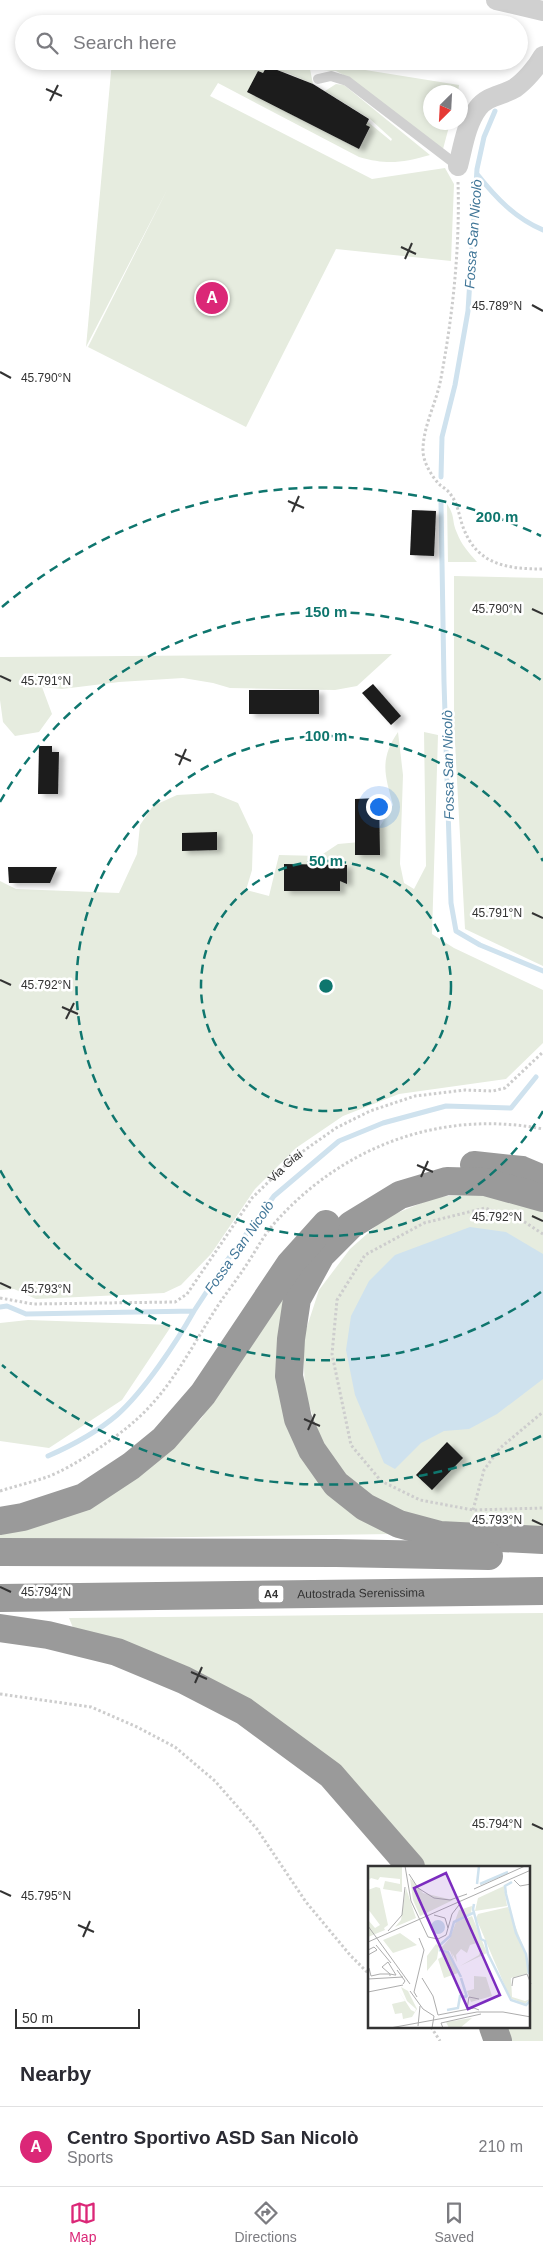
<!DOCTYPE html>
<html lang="en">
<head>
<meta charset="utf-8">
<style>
  :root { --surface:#fff; --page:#f2f2f3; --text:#2b2b33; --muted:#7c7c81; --line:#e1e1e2; --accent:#db2777 }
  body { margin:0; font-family:Arial,sans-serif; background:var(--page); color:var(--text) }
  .compass { position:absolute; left:423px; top:85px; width:45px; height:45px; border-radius:50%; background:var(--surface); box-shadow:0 2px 8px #0003; rotate:204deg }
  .scale { position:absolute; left:15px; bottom:12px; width:125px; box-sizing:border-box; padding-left:5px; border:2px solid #333; border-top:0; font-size:14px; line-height:18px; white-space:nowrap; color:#333; -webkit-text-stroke:4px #fff; paint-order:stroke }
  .you { position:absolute; left:378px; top:806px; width:18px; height:18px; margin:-12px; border:4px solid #fff; border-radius:50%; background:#1a73e8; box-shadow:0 0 0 8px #1a73e833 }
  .badge { display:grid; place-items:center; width:32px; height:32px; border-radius:50%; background:var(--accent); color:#fff; font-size:16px; font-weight:700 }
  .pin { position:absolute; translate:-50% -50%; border:2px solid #fff; box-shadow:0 1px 5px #0006 }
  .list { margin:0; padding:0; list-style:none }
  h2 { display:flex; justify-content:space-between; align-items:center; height:65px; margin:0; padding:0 20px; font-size:21px }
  h2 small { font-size:16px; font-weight:400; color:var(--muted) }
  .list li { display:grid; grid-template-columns:32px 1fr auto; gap:15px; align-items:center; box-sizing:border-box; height:80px; padding:0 20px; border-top:1px solid var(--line) }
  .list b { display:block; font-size:19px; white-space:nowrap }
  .list p { margin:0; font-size:16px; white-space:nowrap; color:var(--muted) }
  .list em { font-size:16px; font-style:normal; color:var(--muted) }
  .icon { flex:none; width:28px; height:28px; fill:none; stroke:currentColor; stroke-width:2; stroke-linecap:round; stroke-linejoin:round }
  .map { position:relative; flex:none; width:543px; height:2041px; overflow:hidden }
  .search { position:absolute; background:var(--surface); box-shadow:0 2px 8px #0003; left:15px; right:15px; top:15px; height:55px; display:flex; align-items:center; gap:12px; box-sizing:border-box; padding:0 18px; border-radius:28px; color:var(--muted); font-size:19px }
  .sheet { height:145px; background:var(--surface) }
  nav { display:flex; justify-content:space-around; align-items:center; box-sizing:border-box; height:70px; border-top:1px solid var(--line); background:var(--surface); font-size:14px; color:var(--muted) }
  nav a { display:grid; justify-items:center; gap:2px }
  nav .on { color:var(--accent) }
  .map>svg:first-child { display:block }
  .green { fill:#e6ecdf }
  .water { fill:#cfe2ee }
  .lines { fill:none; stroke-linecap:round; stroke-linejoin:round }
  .stream { stroke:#cfe2ee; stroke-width:5 }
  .building { fill:#1a1a1a; filter:url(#shadow) }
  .path { stroke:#cdcdcd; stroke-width:3; stroke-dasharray:2.5 2.5; stroke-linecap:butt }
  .lane { stroke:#d0d0d0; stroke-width:10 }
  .street { stroke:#d0d0d0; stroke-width:20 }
  .highway { stroke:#9a9a9a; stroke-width:28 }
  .ticks { fill:none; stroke:#333; stroke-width:2 }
  .ring { fill:none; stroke:#0f766e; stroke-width:2.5; stroke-dasharray:9 6 }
  .labels { text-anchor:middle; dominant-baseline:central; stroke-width:5; stroke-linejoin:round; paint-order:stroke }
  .shield { fill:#fff; stroke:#707070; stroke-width:1 }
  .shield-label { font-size:11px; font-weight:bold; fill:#333 }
  .street-label { font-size:12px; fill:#333; stroke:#fff }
  .water-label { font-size:14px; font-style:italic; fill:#3f7597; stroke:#fff }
  .inset-river { fill:none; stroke:#cfe2ee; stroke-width:2.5 }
  .inset-road { fill:none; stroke:#adadad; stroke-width:1 }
  .view { fill:#7b2cbf; fill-opacity:0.15; stroke:#7b2cbf; stroke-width:2.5 }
  .inset-edge { fill:none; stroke:#333; stroke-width:2.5 }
  .ticks-label { font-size:12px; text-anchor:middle; fill:#333; stroke:#fff; stroke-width:5; stroke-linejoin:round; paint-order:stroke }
  .centre { fill:#0f766e; stroke:#fff; stroke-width:2.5 }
  .ring-label { font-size:15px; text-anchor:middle; font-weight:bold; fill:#0f766e; stroke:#fff; stroke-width:5; stroke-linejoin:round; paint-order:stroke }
</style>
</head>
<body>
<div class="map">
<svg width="543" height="2041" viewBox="0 0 543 2041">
  <defs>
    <filter id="shadow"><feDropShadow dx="5.5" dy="3" stdDeviation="2.5" flood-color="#0004"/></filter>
  </defs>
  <rect width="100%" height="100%" fill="#fff"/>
  <path class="green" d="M 112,61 L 232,61 L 266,68 L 263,73 L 258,71 L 248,92 L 359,149 L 370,128 L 366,125 L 368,122 L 391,141 L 392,139 L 370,119 L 325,91 L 336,84 L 344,85 L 430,155 C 402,163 387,165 359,157 L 218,83 L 210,96 L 372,179 L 445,168 L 454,184 L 451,261 L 336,249 L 246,427 L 88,347 L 168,188 L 86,347 Z
    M 249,61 L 309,61 L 459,85 L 458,92 L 430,92 L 430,122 L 450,123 L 443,149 L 351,79 L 336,71 L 310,69 L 313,84 L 290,74 Z
    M 447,504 C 456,517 451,520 457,533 C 461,544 469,553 477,562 L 448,562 Z
    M 454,576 L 543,578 L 543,966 L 465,929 L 454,724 Z
    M 392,654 L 357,686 L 335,690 L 230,688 L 213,683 L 183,678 L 119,682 L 62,689 L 42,687 L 52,714 L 39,732 L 15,736 L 3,722 L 0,700 L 0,657 Z
    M 398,732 L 403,775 L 400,864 L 404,883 L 414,889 L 426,866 L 424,732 L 438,735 L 432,934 L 454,948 L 543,990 L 543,1043 L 506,1079 L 399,1094 L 343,1116 L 296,1148 L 255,1189 L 211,1254 L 181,1285 L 164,1293 L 36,1299 L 14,1289 L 0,1290 L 0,881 L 16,889 L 119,893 L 137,854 L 140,825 L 153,806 L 177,795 L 213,793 L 238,803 L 253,835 L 252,870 L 246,890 L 269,896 L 279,855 L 320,856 L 338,844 L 371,841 L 393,805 C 385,775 379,760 398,732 Z
    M 500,1192 L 543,1209 L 543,1529 L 430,1527 L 391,1513 L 349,1480 L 324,1447 L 305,1394 L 303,1339 L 319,1290 L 350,1249 L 385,1218 L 436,1197 Z
    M 307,1261 L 290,1422 L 392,1534 L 0,1540 L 0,1532 L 151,1465 L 201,1419 L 258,1331 Z
    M 28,1320 L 172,1325 L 122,1400 L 49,1448 L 0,1441 L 0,1323 Z
    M 543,1613 L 543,2041 L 503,2041 L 499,2027 L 529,2027 L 529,1867 L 418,1867 L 337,1773 L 76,1635 L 69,1618 Z"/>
  <path class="water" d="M 470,1227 L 506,1232 L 543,1254 L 543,1379 L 497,1414 L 469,1429 L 444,1431 L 421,1443 L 395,1469 L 384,1463 L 355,1395 L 346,1350 L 351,1316 L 369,1281 L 395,1255 Z"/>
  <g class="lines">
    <path class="stream" d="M 477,174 C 496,198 515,218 543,230
      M 441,477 L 442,437 L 455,385 L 468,311 L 477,169 L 484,137 L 495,111
      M 441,503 L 444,682 L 451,903 L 456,931 L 480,945 L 543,971
      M 0,1307 L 7,1306 L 26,1314 L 194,1311 L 226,1262 L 274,1196 L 339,1141 L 383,1123 L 446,1106 L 511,1108 L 536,1077
      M 48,1456 C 73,1445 96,1433 117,1415 C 144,1391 176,1343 194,1311"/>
  </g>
  <path class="building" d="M 267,66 L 313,84 L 369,119 L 366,125 L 370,127 L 359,149 L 247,92 L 258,71 L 263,73 Z
    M 412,510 L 436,511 L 434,556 L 410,555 Z
    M 373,684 L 401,716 L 391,725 L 362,693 Z
    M 249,690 L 319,690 L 319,714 L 249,714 Z
    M 39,746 L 52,746 L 52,752 L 59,752 L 58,794 L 38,794 Z
    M 379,798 L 380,855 L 355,855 L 355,799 Z
    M 217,832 L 217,850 L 182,851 L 182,833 Z
    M 284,864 L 347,865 L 347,884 L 340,881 L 340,891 L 284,891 Z
    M 8,867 L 57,867 L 50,883 L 9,883 Z
    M 447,1442 L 463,1458 L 432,1490 L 416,1475 Z"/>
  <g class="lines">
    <g class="path">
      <path d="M 458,182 C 460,247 453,314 441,378 C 437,401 424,424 423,448 C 422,460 431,476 440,485 C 444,488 449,491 451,495 C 458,504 459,516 463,527 C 477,565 507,569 543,569"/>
      <path d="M 543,1234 L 523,1221 L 485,1208 L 424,1223 L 365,1255 L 337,1300 L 332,1354 L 351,1445 L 381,1481 L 420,1500 L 473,1510 L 543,1508"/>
      <path id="s1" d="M 0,1298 L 33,1304 L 175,1302 L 187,1294 L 252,1198 L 292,1159 L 336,1128 L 370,1111 L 415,1096 L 465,1090 L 493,1091 L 505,1088 L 543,1052"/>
      <path d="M 0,1491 C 16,1486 32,1482 47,1477 C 72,1468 116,1438 136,1420 C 171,1389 192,1346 217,1307 C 226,1293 236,1281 245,1267 C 254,1254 262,1238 272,1226 C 340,1147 440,1109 543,1129"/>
      <path d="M 473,1510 L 484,1470 L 500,1448 L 543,1412"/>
      <path d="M 0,1694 L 91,1707 L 137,1727 L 175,1747 L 215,1781 L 257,1829 L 306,1902 L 350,1955 L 369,1974"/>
      <path d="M 431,2027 L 440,2041"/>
    </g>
    <path class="lane" d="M 318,79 L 331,76 L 347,81 L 458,166"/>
    <path class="street" d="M 496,0 L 543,11
      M 458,166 C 463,147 466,124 478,108 C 488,95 502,96 515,88 C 525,81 537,67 543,56"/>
    <g class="highway">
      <path d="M 474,1165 L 522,1170 L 543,1179"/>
      <path d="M 543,1198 L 485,1182 L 447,1181 L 400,1195 L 351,1225 L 321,1255 L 297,1299 L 291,1339 L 289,1376 L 298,1419 L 312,1450 L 336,1484 L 365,1507 L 399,1524 L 440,1535 L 543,1540"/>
      <path d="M 0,1521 L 23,1517 L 84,1497 L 131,1466 L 164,1439 L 203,1394 L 290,1264 L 326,1224"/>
      <path d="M 0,1552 L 336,1553 L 489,1556"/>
      <path id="s2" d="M 0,1598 L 543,1591"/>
      <path d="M 0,1628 L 48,1635 L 117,1652 L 184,1680 L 244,1711 L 331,1775 L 411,1867"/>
      <path d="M 493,2027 L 498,2041"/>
    </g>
  </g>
  <path class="ticks" d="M 46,89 L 62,96M 50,101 L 58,85M 401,247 L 416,254M 405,259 L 412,243M 532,305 L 543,311M 0,372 L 11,378M 288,501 L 304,508M 292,512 L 299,496M 532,609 L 543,614M 0,676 L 11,681M 175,754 L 191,761M 179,765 L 186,749M 532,913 L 543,918M 0,980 L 11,985M 62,1007 L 78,1014M 66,1019 L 74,1003M 417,1165 L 433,1172M 421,1177 L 428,1161M 532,1216 L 543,1221M 0,1283 L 11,1288M 304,1419 L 320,1426M 308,1430 L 315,1414M 532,1520 L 543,1525M 0,1587 L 11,1592M 191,1672 L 207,1679M 195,1683 L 202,1667M 532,1824 L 543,1829M 0,1891 L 11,1896M 78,1925 L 94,1932M 83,1937 L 90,1921"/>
  <g class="ring">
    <circle cx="326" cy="986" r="125"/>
    <path d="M543 1111A250 250 0 1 1 543 861"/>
    <path d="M541 1292A374 374 0 0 1 0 1170M0 802A374 374 0 0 1 541 680"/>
    <path d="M541 1436A499 499 0 0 1 2 1365M2 607A499 499 0 0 1 541 536"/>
  </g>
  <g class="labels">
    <rect class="shield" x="258.5" y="1585.5" width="25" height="17" rx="4"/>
    <g class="shield-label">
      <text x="271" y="1594">A4</text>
    </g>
    <g class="street-label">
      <text stroke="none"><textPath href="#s1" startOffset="352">Via Giai</textPath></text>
      <text stroke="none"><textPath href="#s2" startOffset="361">Autostrada Serenissima</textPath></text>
    </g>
    <g class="water-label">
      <text transform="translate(473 234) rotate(-86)">Fossa San Nicolò</text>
      <text transform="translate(448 765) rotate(-91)">Fossa San Nicolò</text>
      <text transform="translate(239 1247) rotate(-55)">Fossa San Nicolò</text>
    </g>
  </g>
  <g transform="translate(368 1866)">
    <rect width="162" height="162" fill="#fff"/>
    <path d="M 0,0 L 34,0 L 34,26 L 15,23 L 17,15 L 32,18 L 32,13 L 12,11 L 10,14 L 3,12 L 0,15 ZM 42,12 L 55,27 L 85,34 L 52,50 L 45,34 ZM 136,20 L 139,40 L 107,45 L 110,32 ZM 8,21 L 12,22 L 20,59 L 16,62 L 17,64 L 0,71 L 0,54 L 7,62 L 12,59 L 0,43 L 0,24 ZM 38,22 L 48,52 L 27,61 L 33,54 ZM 104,40 L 103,47 L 87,55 L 91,44 ZM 140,41 L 158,88 L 161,107 L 143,112 L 144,131 L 157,135 L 162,133 L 157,138 L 142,132 L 108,52 L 110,48 ZM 104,50 L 119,87 L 92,100 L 111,89 L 112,86 L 115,87 L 109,77 L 102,79 L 99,87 L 93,83 L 88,89 L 89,96 L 84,87 L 87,97 L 82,85 L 72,83 L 82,72 L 88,56 ZM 32,67 L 49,79 L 25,87 L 15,74 ZM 68,78 L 71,80 L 69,93 L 59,105 L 59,90 ZM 73,86 L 80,86 L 90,107 L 76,112 L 70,93 L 74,91 ZM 106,110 L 118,111 L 124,130 L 103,136 L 99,125 L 106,123 ZM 33,121 L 40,125 L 49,143 L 44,151 L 35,153 L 34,147 L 27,148 L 24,138 L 37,135 L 29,122 L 43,144 L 47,146 L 48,143 L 39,135 ZM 104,152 L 92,162 L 81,162 L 78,156 Z" fill="#e6ecdf"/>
    <path d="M63 61a7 7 0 1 1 14 0a7 7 0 1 1-14 0Z" fill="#cfe2ee"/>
    <path class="inset-river" d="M 144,16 L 137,20 L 138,28 L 148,67 L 158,88 L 161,108M 109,18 L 111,0M 112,18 L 140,6M 106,38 L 105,43 L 113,73 L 117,75 L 120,88 L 143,134 L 158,139 L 163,134M 72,79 L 82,70 L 86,56 L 105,47M 71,84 L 80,86 L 93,111M 93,112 L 99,131M 79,144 L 90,142 L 92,130 L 99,131"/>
    <path class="inset-road" d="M 37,0 L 43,35 L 60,71 L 70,73 L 78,69 L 84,48 L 91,39M 41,8 L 50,22 L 66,32 L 82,34 L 99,28M 146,14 L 152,20 L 163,18M 106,23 L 157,0M 66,49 L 77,52 L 80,62M 0,60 L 42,118M 20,65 L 34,49 L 37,21M 0,76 L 163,4M 8,79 L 23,97M 0,84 L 6,81 L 9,84 L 0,89M 1,102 L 3,110 L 12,108 L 22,108 L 27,109 L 28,109 L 20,96 L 14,101 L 22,108 L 22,110M 29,104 L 37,115 L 35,118M 54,112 L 65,130 L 70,149 L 106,142 L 111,144M 0,113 L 35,111M 144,120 L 145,112 L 159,108 L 163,118M 42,125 L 55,143 L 66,150 L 64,162M 0,126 L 35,119M 49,131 L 46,126 L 56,84 L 51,72M 99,143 L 101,131 L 111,133M 50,160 L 52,140M 22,162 L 109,146 L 135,146 L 163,151M 75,162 L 73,157 L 113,148"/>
    <path class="view" d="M 78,7 L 132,129 L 100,143 L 46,22 Z"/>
    <rect width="162" height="162" class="inset-edge"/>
  </g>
  <g class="ticks-label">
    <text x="497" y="310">45.789°N</text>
    <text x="46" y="382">45.790°N</text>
    <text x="497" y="613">45.790°N</text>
    <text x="46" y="685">45.791°N</text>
    <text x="497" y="917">45.791°N</text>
    <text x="46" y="989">45.792°N</text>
    <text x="497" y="1221">45.792°N</text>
    <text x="46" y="1293">45.793°N</text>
    <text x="497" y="1524">45.793°N</text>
    <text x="46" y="1596">45.794°N</text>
    <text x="497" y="1828">45.794°N</text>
    <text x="46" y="1900">45.795°N</text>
  </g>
  <circle cx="326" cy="986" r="8" class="centre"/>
  <g class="ring-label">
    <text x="497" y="522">200 m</text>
    <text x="326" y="617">150 m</text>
    <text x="326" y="741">100 m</text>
    <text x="326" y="866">50 m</text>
  </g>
</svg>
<svg class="compass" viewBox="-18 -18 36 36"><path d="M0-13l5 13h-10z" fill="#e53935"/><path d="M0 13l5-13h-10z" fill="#7c7c81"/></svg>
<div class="scale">50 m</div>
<div class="you"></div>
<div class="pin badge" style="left:212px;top:298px">A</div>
<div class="search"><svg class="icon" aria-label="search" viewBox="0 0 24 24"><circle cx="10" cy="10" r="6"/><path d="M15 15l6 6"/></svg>Search here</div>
</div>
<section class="sheet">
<h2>Nearby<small></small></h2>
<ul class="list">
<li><span class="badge">A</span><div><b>Centro Sportivo ASD San Nicolò</b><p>Sports</p></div><em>210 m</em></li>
</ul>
</section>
<nav>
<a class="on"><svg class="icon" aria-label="map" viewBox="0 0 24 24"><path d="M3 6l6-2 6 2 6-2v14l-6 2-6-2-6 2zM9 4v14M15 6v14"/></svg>Map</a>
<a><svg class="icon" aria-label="directions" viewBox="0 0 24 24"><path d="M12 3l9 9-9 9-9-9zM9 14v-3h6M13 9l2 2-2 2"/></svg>Directions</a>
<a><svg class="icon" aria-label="saved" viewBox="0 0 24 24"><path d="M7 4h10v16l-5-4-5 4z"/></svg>Saved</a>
</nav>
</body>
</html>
